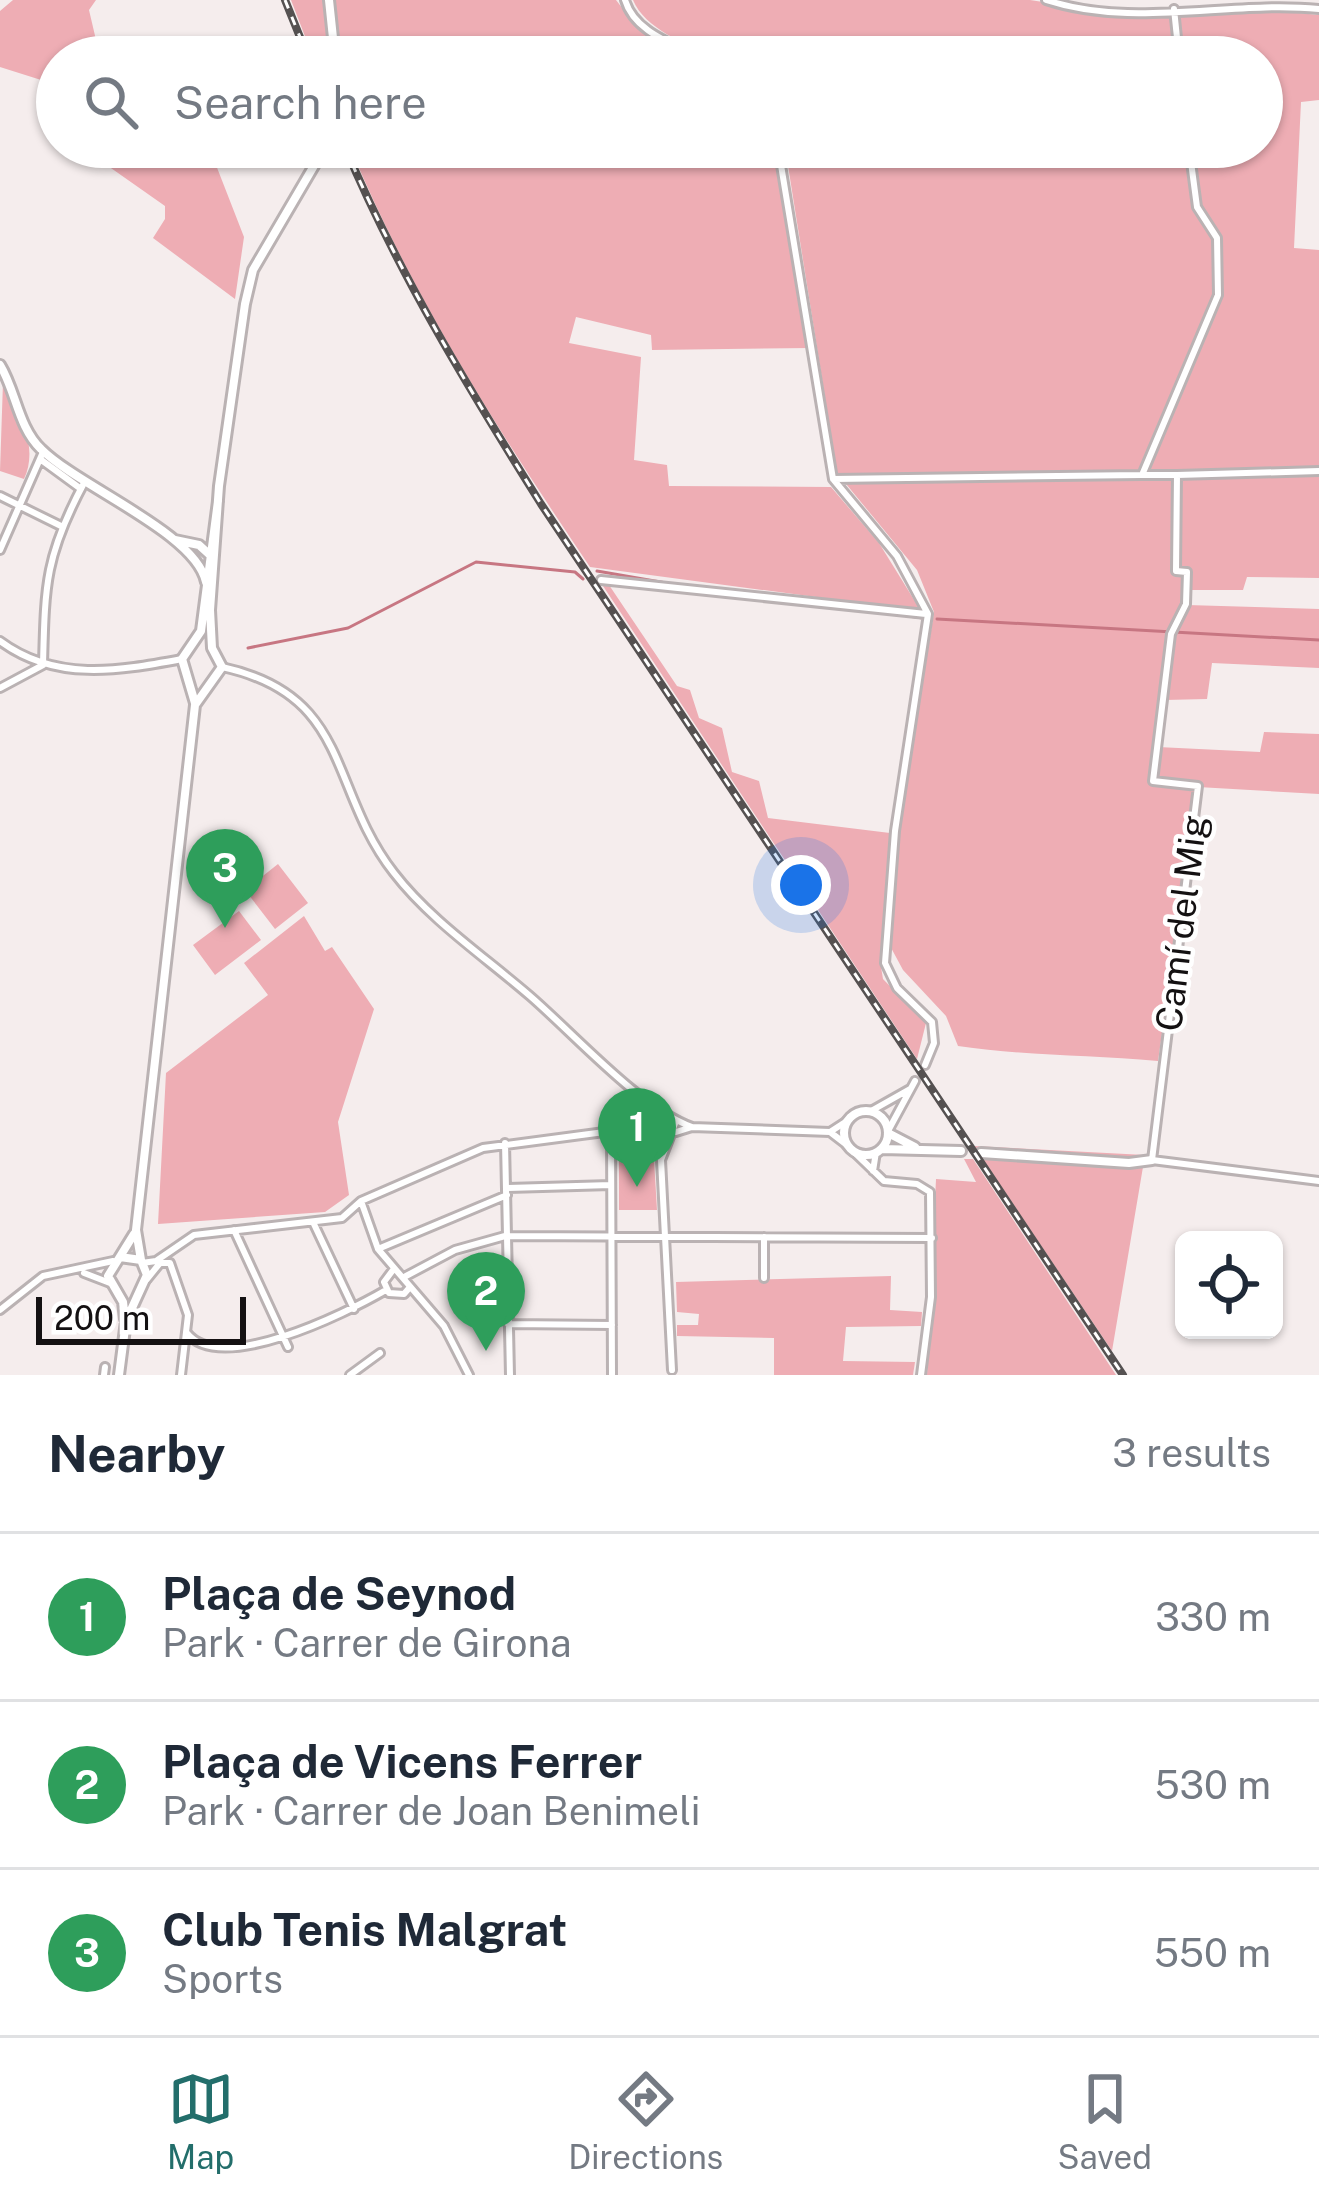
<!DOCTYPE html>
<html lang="en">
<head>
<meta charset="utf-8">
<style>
  :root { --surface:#fff; --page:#f2f2f3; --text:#1f2937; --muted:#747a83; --line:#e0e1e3; --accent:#236e6b }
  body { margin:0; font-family:"Public Sans",sans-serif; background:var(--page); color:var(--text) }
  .controls { position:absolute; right:36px; bottom:36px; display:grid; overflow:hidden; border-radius:18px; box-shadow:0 3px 9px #0004 }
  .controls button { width:108px; height:108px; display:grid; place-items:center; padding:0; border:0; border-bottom:3px solid var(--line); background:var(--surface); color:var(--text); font:60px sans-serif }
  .scale { position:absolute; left:36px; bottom:30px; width:210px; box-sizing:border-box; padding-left:12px; border:6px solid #141112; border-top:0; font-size:33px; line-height:42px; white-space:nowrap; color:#141112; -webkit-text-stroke:9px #fff; paint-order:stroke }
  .you { position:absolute; left:801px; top:885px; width:42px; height:42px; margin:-30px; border:9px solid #fff; border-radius:50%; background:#1a73e8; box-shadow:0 0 0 18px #1a73e833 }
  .badge { display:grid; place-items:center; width:78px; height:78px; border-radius:50%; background:var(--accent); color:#fff; font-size:39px; font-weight:700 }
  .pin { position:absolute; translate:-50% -99px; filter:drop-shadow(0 3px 6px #0008) }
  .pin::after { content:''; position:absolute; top:63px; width:42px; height:36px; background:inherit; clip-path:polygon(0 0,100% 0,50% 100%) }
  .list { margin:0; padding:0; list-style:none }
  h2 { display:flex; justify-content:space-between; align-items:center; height:156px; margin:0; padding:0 48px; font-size:51px }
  h2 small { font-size:39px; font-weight:400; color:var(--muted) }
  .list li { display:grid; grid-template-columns:78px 1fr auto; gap:36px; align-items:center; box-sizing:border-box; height:168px; padding:0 48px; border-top:3px solid var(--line) }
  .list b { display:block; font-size:45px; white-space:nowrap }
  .list p { margin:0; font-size:39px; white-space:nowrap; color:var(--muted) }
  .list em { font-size:39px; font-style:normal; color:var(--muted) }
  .icon { flex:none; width:66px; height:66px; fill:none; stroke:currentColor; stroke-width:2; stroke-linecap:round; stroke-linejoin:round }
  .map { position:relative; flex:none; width:1319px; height:1375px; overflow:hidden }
  .search { position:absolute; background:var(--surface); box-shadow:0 3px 9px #0004; left:36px; right:36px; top:36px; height:132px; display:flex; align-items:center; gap:30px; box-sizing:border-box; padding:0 42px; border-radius:66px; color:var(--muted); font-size:45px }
  .sheet { height:660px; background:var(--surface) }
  nav { display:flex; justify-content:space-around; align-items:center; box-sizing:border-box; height:168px; border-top:3px solid var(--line); background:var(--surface); font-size:33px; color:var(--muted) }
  nav a { display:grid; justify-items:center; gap:6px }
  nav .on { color:var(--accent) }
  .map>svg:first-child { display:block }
  .green { fill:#eeadb4 }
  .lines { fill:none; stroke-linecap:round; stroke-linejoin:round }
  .stream { stroke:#c77682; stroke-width:3 }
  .minor-casing { stroke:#bab2b3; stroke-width:12 }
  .tertiary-casing { stroke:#bab2b3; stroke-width:14 }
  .minor { stroke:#fff; stroke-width:6 }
  .tertiary { stroke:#fff; stroke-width:8 }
  .rail-casing { stroke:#555151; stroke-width:8 }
  .rail { stroke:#fff; stroke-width:3; stroke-dasharray:9; stroke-linecap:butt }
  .labels { text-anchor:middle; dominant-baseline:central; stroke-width:9; stroke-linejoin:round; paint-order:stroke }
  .street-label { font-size:36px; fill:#141112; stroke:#fff }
</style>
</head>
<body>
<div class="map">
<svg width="1319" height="1375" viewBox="0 0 1319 1375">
  <rect width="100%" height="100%" fill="#f5eded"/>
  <path class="green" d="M 13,0 L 96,0 L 89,10 L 100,57 L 57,57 L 57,85 L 0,67 L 0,11 Z
    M 291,0 L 616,0 L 639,30 L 689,57 L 313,57 Z
    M 633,0 L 1030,0 L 1133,16 L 1251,8 L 1319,15 L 1319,100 L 1301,102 L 1294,248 L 1319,250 L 1319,578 L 1247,577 L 1243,590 L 1191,590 L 1187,605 L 1319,609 L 1319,668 L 1212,663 L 1207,699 L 1165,700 L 1158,747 L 1260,752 L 1264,732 L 1319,734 L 1319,794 L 1198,787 L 1158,1061 C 1090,1055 1025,1056 958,1046 L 946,1016 L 903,970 L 889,944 L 898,832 L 934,612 L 917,570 L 837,473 L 785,147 L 1262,147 L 1262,57 L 712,57 C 685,43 645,29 633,0 Z
    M 81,147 L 209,147 L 244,237 L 235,299 L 153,238 L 165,219 L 165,206 Z
    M 350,147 L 773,147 L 810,348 L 652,350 L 651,335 L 576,317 L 569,343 L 641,357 L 634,460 L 667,465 L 669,486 L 831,487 L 879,543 L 921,611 L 590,567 C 499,432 413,298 350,147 Z
    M 3,382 C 20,411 39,447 24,479 L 0,471 Z
    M 607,582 L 677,686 L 690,690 L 699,718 L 722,728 L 732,772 L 759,781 L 768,818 L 890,833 L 880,961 L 883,979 L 926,1023 L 917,1059 L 601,583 Z
    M 278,864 L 308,903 L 275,929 L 245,890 Z
    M 239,911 L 261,940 L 215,975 L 193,945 Z
    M 304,916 L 325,951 L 332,947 L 374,1009 L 338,1122 L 349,1195 L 325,1212 L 158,1224 L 166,1073 L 268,995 L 244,963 Z
    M 630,1140 L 654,1159 L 657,1210 L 619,1210 L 619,1142 Z
    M 974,1146 L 1145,1155 L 1112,1351 Z
    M 964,1159 L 973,1159 L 1116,1375 L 927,1375 L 936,1179 L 976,1182 Z
    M 891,1276 L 890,1310 L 922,1312 L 921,1326 L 846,1327 L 843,1361 L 915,1362 L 913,1375 L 774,1375 L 774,1338 L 677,1336 L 677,1325 L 698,1325 L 699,1314 L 677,1312 L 676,1282 Z"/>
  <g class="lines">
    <path class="stream" d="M 597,571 L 672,584
      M 872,611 L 923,618
      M 937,619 L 1319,640
      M 248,648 L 348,628 L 476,562 L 575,572 L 583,579"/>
    <g class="minor-casing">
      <path id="minor" d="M 625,0 C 634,31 671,43 698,57
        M 1046,0 C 1134,29 1229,0 1319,9
        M 1174,9 L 1179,57
        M 778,147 L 833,479 L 897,556 L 928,614 L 895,831 L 885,963 L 897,988 L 932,1022 L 934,1043 L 925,1065
        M 1189,147 L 1197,207 L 1217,238 L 1218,295 L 1142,475 L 1177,475 L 1176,571 L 1187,572 L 1186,604 L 1171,634 L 1153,781 L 1198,786 L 1152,1160 L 1319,1181
        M 40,459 L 81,489
        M 1177,475 L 1319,471
        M 833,479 L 1141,475
        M 0,496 L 61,526
        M 0,550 L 43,452
        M 601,580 L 926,614
        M 0,641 C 55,682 118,671 182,659
        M 43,665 C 45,585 45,556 84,483
        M 222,667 C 352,695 328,789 394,873 C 430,920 485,957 530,996 C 575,1035 640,1108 692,1127
        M 0,688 L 43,665
        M 659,1108 L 644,1113 L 638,1128 L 659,1157
        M 871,1111 L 910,1089
        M 611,1131 L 612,1375
        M 888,1131 L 915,1081
        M 676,1132 L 692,1127 L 830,1132 L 847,1145
        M 830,1132 L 847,1121
        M 505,1143 L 510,1375
        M 854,1152 L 884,1181 L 917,1184 L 930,1192 L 931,1297 L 921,1375
        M 873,1171 L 876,1152
        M 508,1188 L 611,1185
        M 361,1201 L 378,1249 L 444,1326 L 469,1375
        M 313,1222 L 354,1309
        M 234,1230 L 288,1347
        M 378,1249 L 507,1195
        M 142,1263 L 156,1261 L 194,1235 L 342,1218 L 361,1201 L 483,1148 L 627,1129 L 640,1134
        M 393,1270 L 384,1282 L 389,1293 L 404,1294 L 410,1287
        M 84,1273 L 110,1283
        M 406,1276 L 455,1250 L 505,1236 L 932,1238
        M 764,1278 L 764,1237
        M 147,1279 L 160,1263 L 170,1263 L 188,1315 L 181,1375
        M 0,1310 L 43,1276 L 113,1261
        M 508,1324 L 612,1325
        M 187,1333 C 220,1375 343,1315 386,1290
        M 672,1370 L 661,1160 L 676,1121
        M 104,1375 L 105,1367
        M 350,1375 L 380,1353"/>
    </g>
    <g class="tertiary-casing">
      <path id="tertiary" d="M 329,0 L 335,57
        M 0,365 C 16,391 18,427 41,449 C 79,487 196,533 206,582
        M 175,540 L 199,545 L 210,555
        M 195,703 L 182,659 L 201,631 L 218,501
        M844 1133a22 22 0 1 1 44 0a22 22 0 1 1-44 0Z
        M 888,1133 L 915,1147
        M 882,1149 L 961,1151
        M 981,1153 L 1129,1163 L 1152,1160
        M 141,1260 L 136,1230 L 195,705 L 222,667 L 212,648 L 210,610 L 219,486 L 245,304 L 253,270 L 325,147
        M 125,1319 L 123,1302 L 108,1276 L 134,1234
        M 119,1375 L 126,1321 L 147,1275 L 141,1260 L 120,1257"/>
    </g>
    <use href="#minor" class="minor"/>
    <use href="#tertiary" class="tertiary"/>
    <g class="rail-casing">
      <path id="rail" d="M 285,0 L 308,57
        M 345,147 C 398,273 469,389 541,504 L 1123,1375"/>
    </g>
    <use href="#rail" class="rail"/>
  </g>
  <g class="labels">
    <g class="street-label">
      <text transform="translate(1181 923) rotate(-83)">Camí del Mig</text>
    </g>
  </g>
</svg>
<div class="controls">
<button><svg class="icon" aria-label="locate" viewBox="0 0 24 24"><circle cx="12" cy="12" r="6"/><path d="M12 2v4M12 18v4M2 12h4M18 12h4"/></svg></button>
</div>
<div class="scale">200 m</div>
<div class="you"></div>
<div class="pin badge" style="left:637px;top:1187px;background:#2e9e5b">1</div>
<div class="pin badge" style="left:486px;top:1351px;background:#2e9e5b">2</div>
<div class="pin badge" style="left:225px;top:928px;background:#2e9e5b">3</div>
<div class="search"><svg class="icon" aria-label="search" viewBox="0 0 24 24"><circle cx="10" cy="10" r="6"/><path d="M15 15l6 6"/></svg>Search here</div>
</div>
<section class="sheet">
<h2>Nearby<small>3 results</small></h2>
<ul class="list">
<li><span class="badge" style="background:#2e9e5b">1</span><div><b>Plaça de Seynod</b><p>Park · Carrer de Girona</p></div><em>330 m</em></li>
<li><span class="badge" style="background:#2e9e5b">2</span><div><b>Plaça de Vicens Ferrer</b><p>Park · Carrer de Joan Benimeli</p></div><em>530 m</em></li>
<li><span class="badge" style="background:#2e9e5b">3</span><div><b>Club Tenis Malgrat</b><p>Sports</p></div><em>550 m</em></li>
</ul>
</section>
<nav>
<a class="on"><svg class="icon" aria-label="map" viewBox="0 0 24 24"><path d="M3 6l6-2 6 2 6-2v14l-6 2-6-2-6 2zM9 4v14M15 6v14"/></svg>Map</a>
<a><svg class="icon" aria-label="directions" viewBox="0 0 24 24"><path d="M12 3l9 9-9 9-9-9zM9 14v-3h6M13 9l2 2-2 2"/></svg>Directions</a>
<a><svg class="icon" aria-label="saved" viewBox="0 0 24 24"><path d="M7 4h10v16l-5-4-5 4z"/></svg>Saved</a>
</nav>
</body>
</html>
